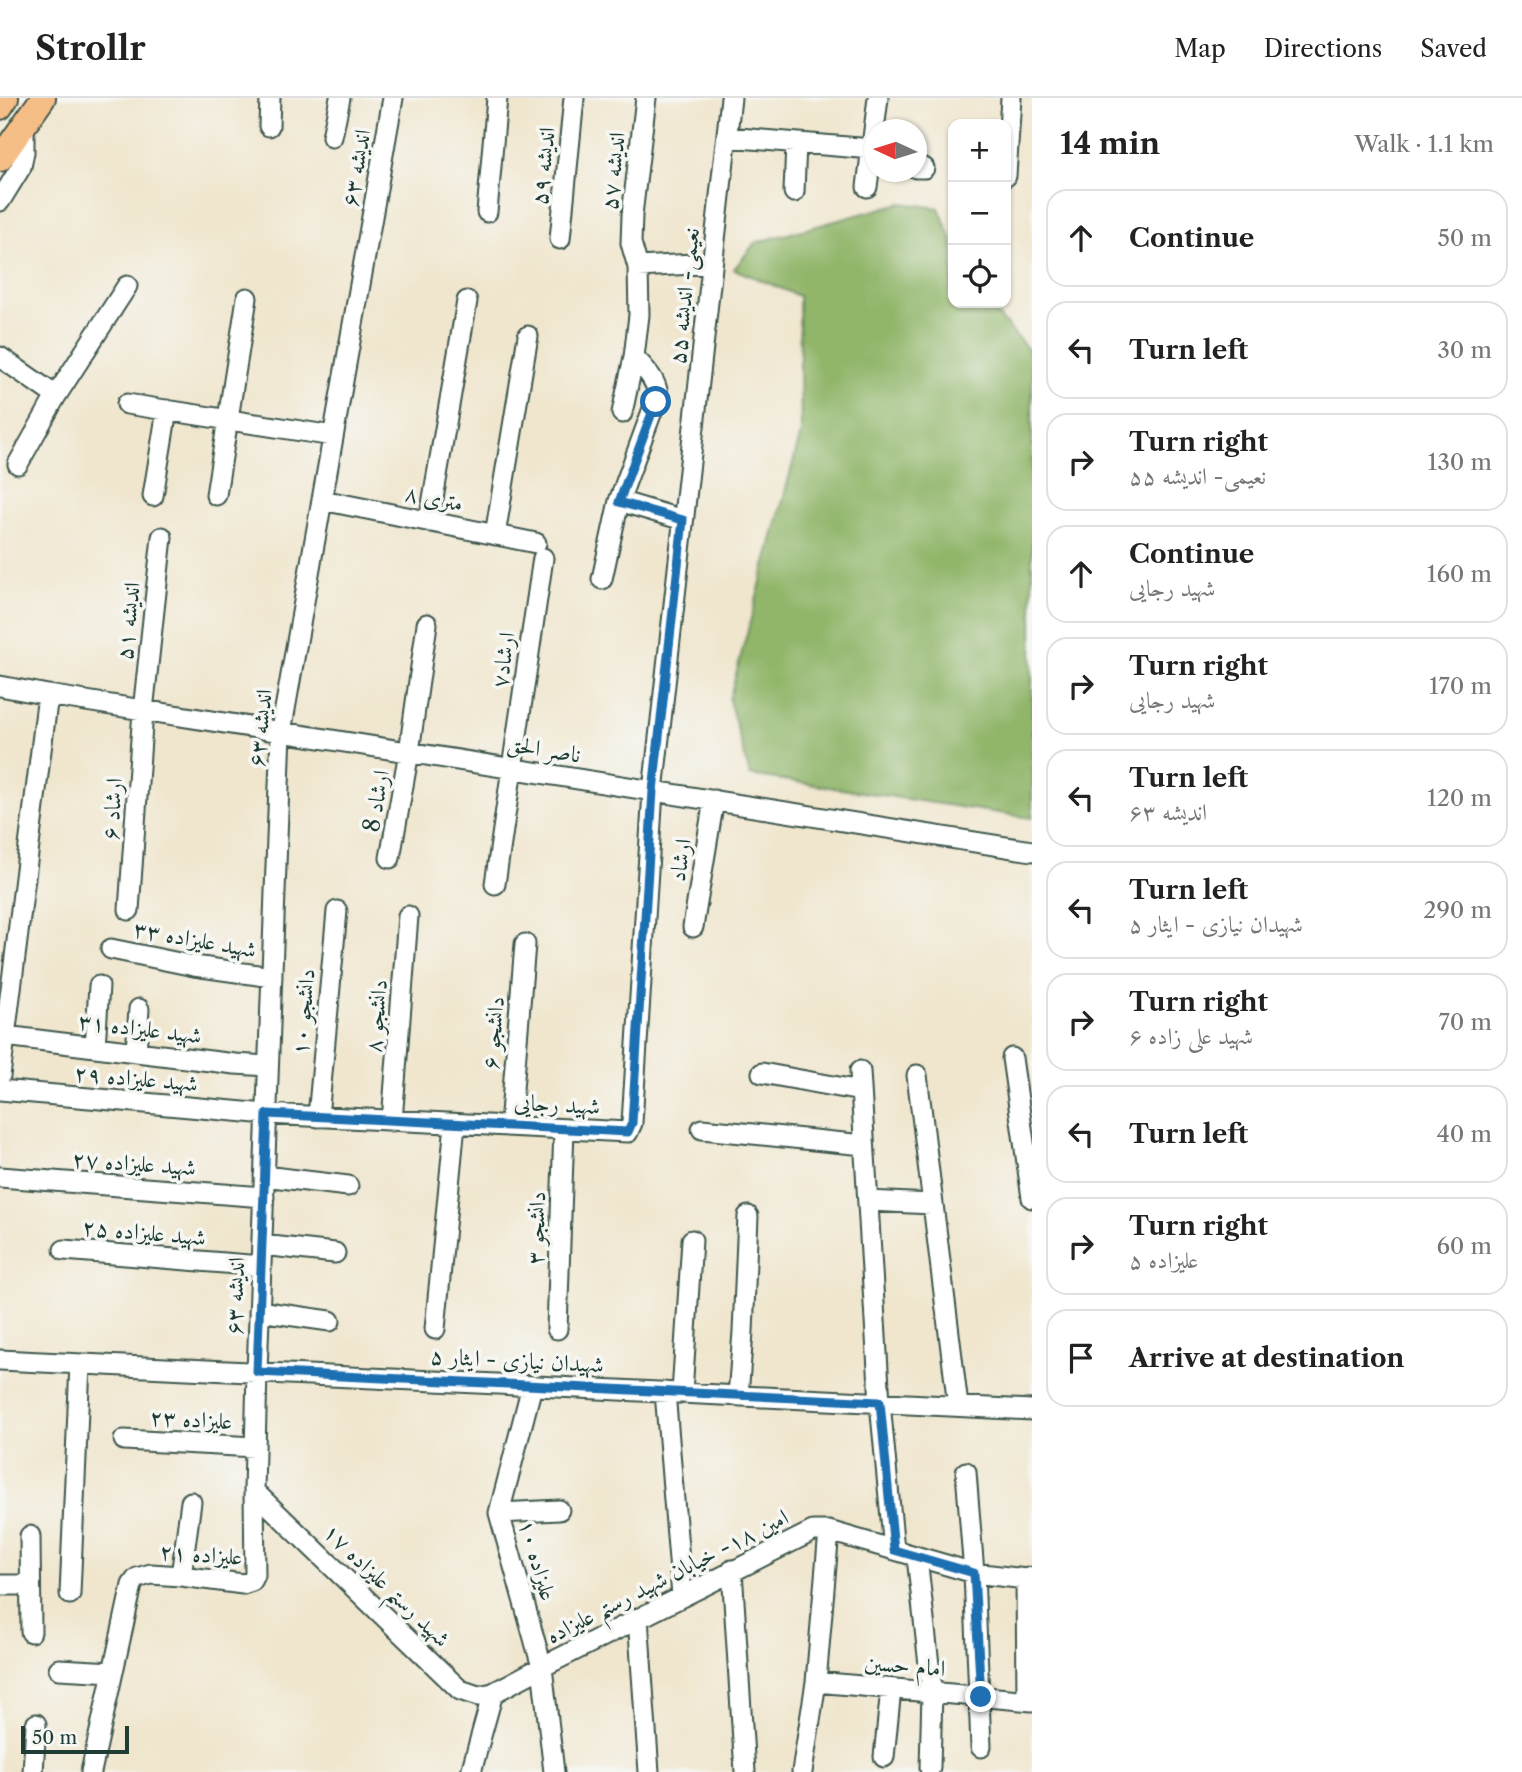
<!DOCTYPE html>
<html lang="en">
<head>
<meta charset="utf-8">
<style>
  :root { --surface:#fff; --page:#f6f6f6; --text:#222; --muted:#767676; --line:#e0e0e0 }
  body { margin:0; font-family:"Libre Caslon Text",Amiri,serif; background:var(--page); color:var(--text) }
  .controls { position:absolute; right:21px; top:21px; display:grid; overflow:hidden; border-radius:14px; box-shadow:0 2px 5px #0004 }
  .controls button { width:63px; height:63px; display:grid; place-items:center; padding:0; border:0; border-bottom:2px solid var(--line); background:var(--surface); color:var(--text); font:35px sans-serif }
  .compass { position:absolute; left:864px; top:21px; width:63px; height:63px; border-radius:50%; background:var(--surface); box-shadow:0 2px 5px #0004; rotate:274deg }
  .scale { position:absolute; left:21px; bottom:18px; width:108px; box-sizing:border-box; padding-left:7px; border:4px solid #1f3d34; border-top:0; font-size:19px; line-height:24px; white-space:nowrap; color:#1f3d34; -webkit-text-stroke:5px #f6f6f2; paint-order:stroke }
  .stop { position:absolute; width:21px; height:21px; margin:-16px; border:5px solid #1f6fb2; border-radius:50%; background:#fff }
  .stop.end { background:#1f6fb2; border-color:#fff; box-shadow:0 2px 7px #0008 }
  .list { margin:0; padding:0; list-style:none }
  h2 { display:flex; justify-content:space-between; align-items:center; height:91px; margin:0; padding:0 28px; font-size:30px }
  h2 small { font-size:23px; font-weight:400; color:var(--muted) }
  .list li { display:grid; grid-template-columns:46px 1fr auto; gap:21px; align-items:center; box-sizing:border-box; height:98px; margin:0 14px 14px; padding:0 14px; border:2px solid var(--line); border-radius:21px }
  .list b { display:block; font-size:26px; white-space:nowrap }
  .list p { margin:0; font-size:23px; white-space:nowrap; color:var(--muted) }
  .list em { font-size:23px; font-style:normal; color:var(--muted) }
  .icon { flex:none; width:38px; height:38px; fill:none; stroke:currentColor; stroke-width:2; stroke-linecap:round; stroke-linejoin:round }
  .map { position:relative; flex:none; width:1032px; height:1674px; overflow:hidden }
  header { display:flex; align-items:center; gap:42px; box-sizing:border-box; height:98px; padding:0 35px; background:var(--surface); border-bottom:2px solid var(--line) }
  header strong { font-size:33px }
  nav { display:flex; gap:38px; margin-inline-start:auto; font-size:24px }
  main { display:flex }
  aside { flex:1; background:var(--surface) }
  .map>svg:first-child { display:block }
  .forest { fill:#91b66b; stroke:#587a50; stroke-width:2 }
  .lines { fill:none; stroke-linecap:round; stroke-linejoin:round }
  .minor-casing { stroke:#3e564b; stroke-width:23 }
  .major-casing { stroke:#3e564b; stroke-width:28 }
  .minor { stroke:#fff; stroke-width:19 }
  .major { stroke:#f6be87; stroke-width:24 }
  .route { stroke:#1f6fb2; stroke-width:9 }
  .labels { text-anchor:middle; dominant-baseline:central; stroke-width:7; stroke-linejoin:round; paint-order:stroke }
  .street-label { font-size:23px; fill:#1f3d34; stroke:#f6f6f2 }
</style>
</head>
<body>
<header>
<strong>Strollr</strong>
<nav><a>Map</a><a>Directions</a><a>Saved</a></nav>
</header>
<main>
<div class="map">
<svg width="1032" height="1674" viewBox="0 0 1032 1674">
  <rect width="100%" height="100%" fill="#f6f6f2"/>
  <filter id="ink" filterUnits="userSpaceOnUse"><feTurbulence type="fractalNoise" baseFrequency=".0143" numOctaves="2"/><feDisplacementMap in="SourceGraphic" scale="14" xChannelSelector="R" yChannelSelector="G"/><feConvolveMatrix kernelMatrix="1 2 1 2 8 2 1 2 1" color-interpolation-filters="sRGB"/></filter>
  <filter id="wash" filterUnits="userSpaceOnUse"><feTurbulence type="fractalNoise" baseFrequency=".00686" numOctaves="4" result="noise"/><feDisplacementMap in="SourceGraphic" scale="28" xChannelSelector="R" yChannelSelector="G"/><feGaussianBlur stdDeviation="1.57" result="paint"/><feColorMatrix in="noise" values="0 0 0 0 0 0 0 0 0 0 0 0 0 0 0 0 0 1.4 0 .05"/><feComposite in="paint" operator="in"/></filter>
  <g filter="url(#wash)">
    <rect width="100%" height="100%" fill="#f0e6ce"/>
    <path class="forest" d="M 901,105 L 939,110 L 953,145 L 953,205 L 987,205 L 1032,256 L 1032,720 L 750,677 L 729,602 L 801,335 L 799,198 L 734,171 L 755,145 Z"/>
  </g>
  <g filter="url(#ink)">
    <g class="lines">
      <g class="minor-casing">
        <path id="minor" d="M 646,0 L 632,117 L 631,145 L 638,169 L 712,165
          M 269,28 L 270,0
          M 332,39 L 340,0
          M 727,39 L 872,51
          M 916,70 L 924,70
          M 1006,78 L 1011,0
          M 867,89 L 878,0
          M 794,94 L 796,45
          M 0,103 L 21,69 L 24,54 L 24,26
          M 487,114 L 497,0
          M 560,141 L 574,0
          M 0,259 L 56,298
          M 127,306 L 333,338
          M 622,315 L 634,259 L 639,217 L 638,169
          M 18,366 L 56,298 L 127,188
          M 216,397 L 247,200
          M 153,398 L 167,312
          M 322,402 L 536,445
          M 619,403 L 683,422
          M 429,424 L 467,203
          M 495,437 L 528,238
          M 602,481 L 619,403 L 658,297 C 656,281 645,271 634,259
          M 0,588 L 48,597 L 1032,753
          M 390,760 L 409,654 L 427,526
          M 495,786 L 543,460
          M 129,812 L 143,613 L 162,439
          M 693,829 L 714,702
          M 111,851 L 194,868 L 272,879
          M 5,938 L 235,966 L 268,968
          M 95,949 L 99,888
          M 136,954 L 139,911
          M 1012,960 L 1032,1100
          M 860,973 L 880,1305 L 894,1452
          M 762,975 L 861,993
          M 917,977 L 958,1308
          M 0,978 L 48,597
          M 0,992 L 267,1016 L 628,1034 L 632,1025 L 653,693 L 731,0
          M 318,1019 L 337,813
          M 392,1023 L 408,818
          M 510,1028 L 525,846
          M 702,1031 L 864,1047
          M 264,1078 L 348,1088
          M 0,1079 L 264,1099
          M 868,1103 L 932,1106
          M 262,1147 L 335,1155
          M 64,1152 L 261,1168
          M 259,1213 L 330,1223
          M 435,1231 L 455,1026
          M 557,1231 L 564,1031
          M 0,1262 L 1032,1312
          M 532,1288 L 499,1415 L 542,1569 L 554,1674
          M 665,1294 L 682,1498
          M 682,1295 L 692,1142
          M 738,1298 L 743,1234 L 748,1118
          M 124,1342 L 255,1349
          M 966,1374 L 974,1475 L 981,1649
          M 254,1393 L 460,1592 L 478,1598 L 493,1595 L 542,1569 L 813,1433 L 829,1433 L 974,1475 L 1026,1481 L 1032,1479
          M 499,1415 L 559,1412
          M 30,1438 L 31,1534
          M 917,1459 L 932,1594 L 930,1670
          M 732,1472 L 745,1674
          M 181,1478 L 191,1404
          M 1026,1481 L 1027,1602
          M 0,1487 L 30,1487
          M 70,1496 L 80,1266
          M 638,1520 L 649,1674
          M 59,1571 L 113,1574
          M 816,1584 L 1032,1603
          M 884,1659 L 891,1591
          M 33,1674 L 36,1626
          M 91,1674 L 132,1487 L 137,1480 L 151,1476 L 181,1478 L 243,1486 L 252,1483 L 255,1477 L 254,1393 L 257,1274 L 281,634 L 393,0
          M 471,1674 L 493,1595
          M 802,1674 L 816,1584 L 829,1433"/>
      </g>
      <g class="major-casing">
        <path id="major" d="M 0,9 L 6,0
          M 0,61 L 43,0"/>
      </g>
      <use href="#minor" class="minor"/>
      <use href="#major" class="major"/>
    </g>
  </g>
  <g class="lines" filter="url(#ink)">
    <path class="route" d="M 656,304 L 619,404 L 683,422 L 653,693 L 632,1025 L 628,1034 L 267,1016 L 257,1274 L 880,1304 L 894,1452 L 974,1475 L 981,1599"/>
  </g>
  <g class="labels">
    <g class="street-label">
      <text transform="translate(543 68) rotate(-84)">اندیشه ۵۹</text>
      <text transform="translate(356 70) rotate(-80)">اندیشه ۶۳</text>
      <text transform="translate(613 73) rotate(-84)">اندیشه ۵۷</text>
      <text transform="translate(684 198) rotate(-84)">نعیمی- اندیشه ۵۵</text>
      <text transform="translate(434 400) rotate(11)">۸ متری</text>
      <text transform="translate(128 523) rotate(-84)">اندیشه ۵۱</text>
      <text transform="translate(503 562) rotate(-82)">ارشاد۷</text>
      <text transform="translate(260 630) rotate(-84)">اندیشه ۶۳</text>
      <text transform="translate(544 651) rotate(9)">ناصر الحق</text>
      <text transform="translate(376 703) rotate(-80)">ارشاد 8</text>
      <text transform="translate(112 711) rotate(-86)">ارشاد ۶</text>
      <text transform="translate(680 762) rotate(-81)">ارشاد</text>
      <text transform="translate(195 841) rotate(10)">شهید علیزاده ۳۳</text>
      <text transform="translate(303 914) rotate(-85)">دانشجو ۱۰</text>
      <text transform="translate(376 918) rotate(-85)">دانشجو ۸</text>
      <text transform="translate(140 930) rotate(7)">شهید علیزاده ۳۱</text>
      <text transform="translate(493 935) rotate(-85)">دانشجو ۶</text>
      <text transform="translate(136 980) rotate(5)">شهید علیزاده ۲۹</text>
      <text transform="translate(557 1006) rotate(3)">شهید رجایی</text>
      <text transform="translate(134 1065) rotate(4)">شهید علیزاده ۲۷</text>
      <text transform="translate(536 1130) rotate(-88)">دانشجو ۳</text>
      <text transform="translate(144 1134) rotate(5)">شهید علیزاده ۲۵</text>
      <text transform="translate(235 1198) rotate(-88)">اندیشه ۶۳</text>
      <text transform="translate(517 1262) rotate(3)">شهیدان نیازی - ایثار ۵</text>
      <text transform="translate(191 1321) rotate(3)">علیزاده ۲۳</text>
      <text transform="translate(201 1456) rotate(4)">علیزاده ۲۱</text>
      <text transform="translate(538 1462) rotate(74)">علیزاده ۱۰</text>
      <text transform="translate(667 1478) rotate(-27)">امین ۱۸- خيابان شهيد رستم عليزاده</text>
      <text transform="translate(387 1487) rotate(44)">۱۷ شهید رستم علیزاده</text>
      <text transform="translate(905 1567) rotate(5)">امام حسین</text>
    </g>
  </g>
</svg>
<div class="controls">
<button>+</button>
<button>−</button>
<button><svg class="icon" aria-label="locate" viewBox="0 0 24 24"><circle cx="12" cy="12" r="6"/><path d="M12 2v4M12 18v4M2 12h4M18 12h4"/></svg></button>
</div>
<svg class="compass" viewBox="-18 -18 36 36"><path d="M0-13l5 13h-10z" fill="#e53935"/><path d="M0 13l5-13h-10z" fill="#767676"/></svg>
<div class="scale">50 m</div>
<div class="stop" style="left:656px;top:304px"></div>
<div class="stop end" style="left:981px;top:1599px"></div>
</div>
<aside>
<h2>14 min<small>Walk · 1.1 km</small></h2>
<ul class="list">
<li><svg class="icon" aria-label="ahead" viewBox="0 0 24 24"><path d="M12 20V5M6 11l6-6 6 6"/></svg><div><b>Continue</b></div><em>50 m</em></li>
<li><svg class="icon" aria-label="left" viewBox="0 0 24 24"><path d="M17 20v-9H6M10 6l-5 5 5 5"/></svg><div><b>Turn left</b></div><em>30 m</em></li>
<li><svg class="icon" aria-label="right" viewBox="0 0 24 24"><path d="M7 20v-9h11M14 6l5 5-5 5"/></svg><div><b>Turn right</b><p>نعیمی- اندیشه ۵۵</p></div><em>130 m</em></li>
<li><svg class="icon" aria-label="ahead" viewBox="0 0 24 24"><path d="M12 20V5M6 11l6-6 6 6"/></svg><div><b>Continue</b><p>شهید رجایی</p></div><em>160 m</em></li>
<li><svg class="icon" aria-label="right" viewBox="0 0 24 24"><path d="M7 20v-9h11M14 6l5 5-5 5"/></svg><div><b>Turn right</b><p>شهید رجایی</p></div><em>170 m</em></li>
<li><svg class="icon" aria-label="left" viewBox="0 0 24 24"><path d="M17 20v-9H6M10 6l-5 5 5 5"/></svg><div><b>Turn left</b><p>اندیشه ۶۳</p></div><em>120 m</em></li>
<li><svg class="icon" aria-label="left" viewBox="0 0 24 24"><path d="M17 20v-9H6M10 6l-5 5 5 5"/></svg><div><b>Turn left</b><p>شهیدان نیازی - ایثار ۵</p></div><em>290 m</em></li>
<li><svg class="icon" aria-label="right" viewBox="0 0 24 24"><path d="M7 20v-9h11M14 6l5 5-5 5"/></svg><div><b>Turn right</b><p>شهید علی زاده ۶</p></div><em>70 m</em></li>
<li><svg class="icon" aria-label="left" viewBox="0 0 24 24"><path d="M17 20v-9H6M10 6l-5 5 5 5"/></svg><div><b>Turn left</b></div><em>40 m</em></li>
<li><svg class="icon" aria-label="right" viewBox="0 0 24 24"><path d="M7 20v-9h11M14 6l5 5-5 5"/></svg><div><b>Turn right</b><p>علیزاده ۵</p></div><em>60 m</em></li>
<li><svg class="icon" aria-label="arrive" viewBox="0 0 24 24"><path d="M6 21V4h12l-3 4 3 4H6"/></svg><div><b>Arrive at destination</b></div></li>
</ul>
</aside>
</main>
</body>
</html>
